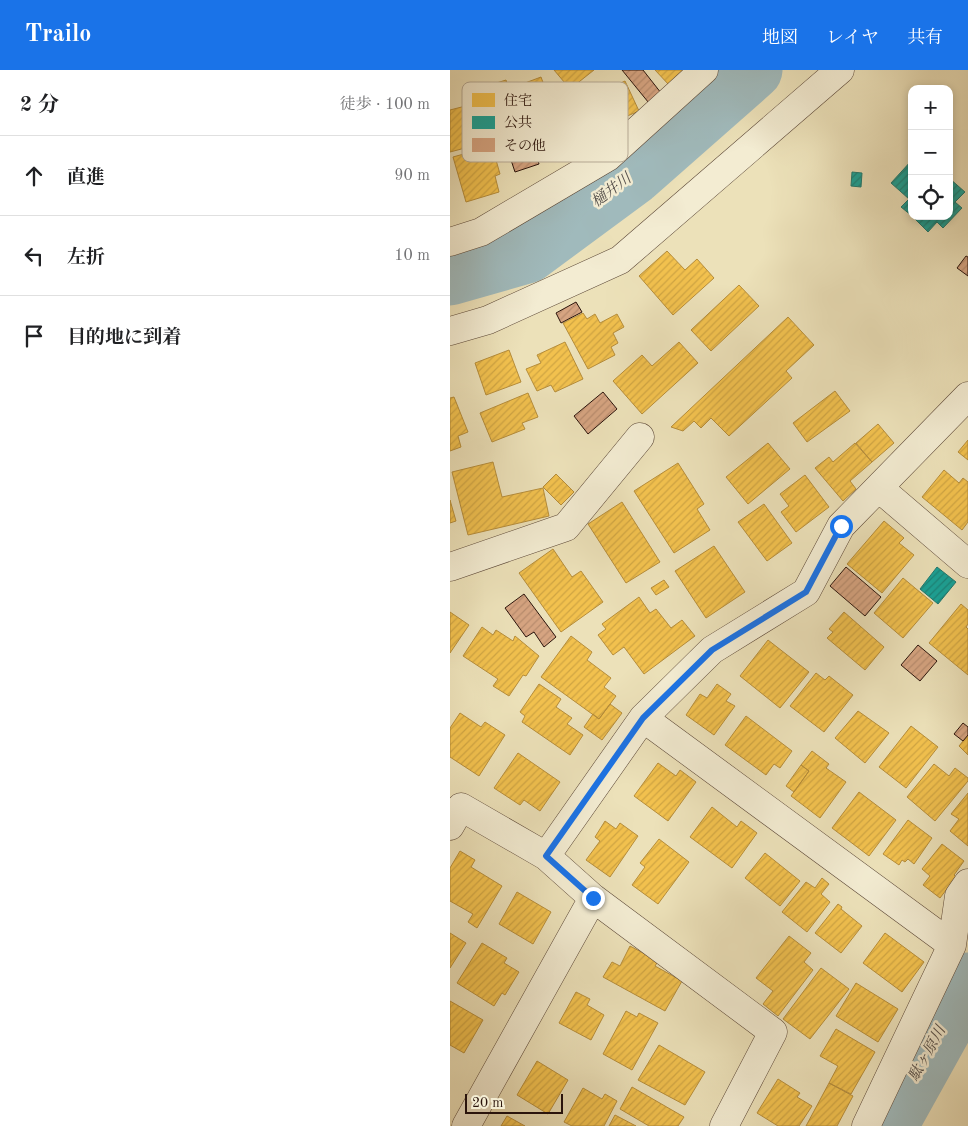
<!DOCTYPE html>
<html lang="ja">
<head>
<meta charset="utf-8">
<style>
  :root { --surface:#fff; --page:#f2f2f2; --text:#202124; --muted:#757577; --line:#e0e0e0; --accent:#1a73e8 }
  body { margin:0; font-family:"Old Standard TT","Noto Serif JP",serif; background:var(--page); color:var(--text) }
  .controls { position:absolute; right:15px; top:15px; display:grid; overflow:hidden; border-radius:10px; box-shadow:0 2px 8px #0003 }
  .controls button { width:45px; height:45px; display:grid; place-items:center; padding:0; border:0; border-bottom:1px solid var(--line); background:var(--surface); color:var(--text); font:25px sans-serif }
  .scale { position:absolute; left:15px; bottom:12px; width:98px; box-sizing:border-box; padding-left:5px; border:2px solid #2b140c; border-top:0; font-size:14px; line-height:18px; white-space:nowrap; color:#2b140c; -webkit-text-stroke:4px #f3ecd2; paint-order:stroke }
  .stop { position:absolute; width:15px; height:15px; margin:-11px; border:4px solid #1a73e8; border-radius:50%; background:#fff }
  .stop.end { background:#1a73e8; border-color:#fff; box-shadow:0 1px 5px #0008 }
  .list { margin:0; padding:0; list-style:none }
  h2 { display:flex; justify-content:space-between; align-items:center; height:65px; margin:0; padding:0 20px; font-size:21px }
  h2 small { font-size:16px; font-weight:400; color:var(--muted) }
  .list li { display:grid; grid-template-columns:32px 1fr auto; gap:15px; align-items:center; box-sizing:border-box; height:80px; padding:0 20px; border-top:1px solid var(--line) }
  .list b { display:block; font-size:19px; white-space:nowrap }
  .list em { font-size:16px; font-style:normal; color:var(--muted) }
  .icon { flex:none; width:28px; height:28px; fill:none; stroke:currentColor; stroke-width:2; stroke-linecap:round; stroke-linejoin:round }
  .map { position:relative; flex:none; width:518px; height:1056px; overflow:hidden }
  header { display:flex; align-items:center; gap:30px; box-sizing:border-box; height:70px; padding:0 25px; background:var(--accent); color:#fff }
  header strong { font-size:24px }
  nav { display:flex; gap:28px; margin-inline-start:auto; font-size:18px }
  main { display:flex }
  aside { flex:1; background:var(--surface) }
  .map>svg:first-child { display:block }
  .homes { fill:url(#homes-hatch); stroke:#b68d3a }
  .public { fill:url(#public-hatch); stroke:#1d786e }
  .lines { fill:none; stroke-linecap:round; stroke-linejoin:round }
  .river { stroke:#a0babc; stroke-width:59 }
  .building { fill:url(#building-hatch); stroke:#2b140c }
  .minor-casing { stroke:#5b4737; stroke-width:29 }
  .minor { stroke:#f3ecd2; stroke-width:28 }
  .route { stroke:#1a73e8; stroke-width:6 }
  .labels { text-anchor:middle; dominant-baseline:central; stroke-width:5; stroke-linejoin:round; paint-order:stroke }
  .water-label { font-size:15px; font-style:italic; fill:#544e4a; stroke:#f3ecd2 }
  .key { fill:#f3ecd2; stroke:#b7ab97; stroke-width:1 }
  .key-label { font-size:14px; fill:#2b140c }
</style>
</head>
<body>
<header>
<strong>Trailo</strong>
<nav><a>地図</a><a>レイヤ</a><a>共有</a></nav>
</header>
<main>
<aside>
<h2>2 分<small>徒歩 · 100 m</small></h2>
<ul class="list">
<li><svg class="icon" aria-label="ahead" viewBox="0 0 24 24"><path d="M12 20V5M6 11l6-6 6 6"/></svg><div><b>直進</b></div><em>90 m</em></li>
<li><svg class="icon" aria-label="left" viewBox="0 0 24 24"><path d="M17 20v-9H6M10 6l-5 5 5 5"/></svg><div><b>左折</b></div><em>10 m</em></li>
<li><svg class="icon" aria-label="arrive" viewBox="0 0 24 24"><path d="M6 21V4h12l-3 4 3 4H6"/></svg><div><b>目的地に到着</b></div></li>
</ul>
</aside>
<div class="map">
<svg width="518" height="1056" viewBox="0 0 518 1056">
  <defs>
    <pattern id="homes-hatch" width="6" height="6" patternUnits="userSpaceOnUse" patternTransform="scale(1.25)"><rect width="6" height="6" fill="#f2c14e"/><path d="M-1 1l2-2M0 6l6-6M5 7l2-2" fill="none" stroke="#d0a543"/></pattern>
    <pattern id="public-hatch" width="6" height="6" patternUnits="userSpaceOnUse" patternTransform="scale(1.25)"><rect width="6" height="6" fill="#17a398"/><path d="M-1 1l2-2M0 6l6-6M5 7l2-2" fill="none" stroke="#15847a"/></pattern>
    <pattern id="building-hatch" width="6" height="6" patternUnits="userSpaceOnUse" patternTransform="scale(1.25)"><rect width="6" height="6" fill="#d6a481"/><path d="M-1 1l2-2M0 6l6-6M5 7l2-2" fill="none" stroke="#b88c6e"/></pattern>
  </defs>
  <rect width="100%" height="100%" fill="#ece1b9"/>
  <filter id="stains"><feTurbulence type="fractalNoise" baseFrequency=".004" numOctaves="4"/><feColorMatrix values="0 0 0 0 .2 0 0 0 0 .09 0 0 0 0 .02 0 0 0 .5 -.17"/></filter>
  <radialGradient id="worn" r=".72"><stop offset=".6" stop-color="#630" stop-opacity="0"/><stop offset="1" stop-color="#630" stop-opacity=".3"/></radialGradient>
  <path class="homes" d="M 104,0 L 144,0 L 120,19 Z
    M 205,0 L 238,0 L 220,16 Z
    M 91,7 L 101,34 L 51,53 L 37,16 L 56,10 L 59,19 Z
    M 175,11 L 189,41 L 152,57 L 138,28 Z
    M 31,32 L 42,71 L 0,82 L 0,40 Z
    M 42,76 L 50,104 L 45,106 L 49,122 L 16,132 L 3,87 Z
    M 217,181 L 235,200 L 247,189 L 264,208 L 223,245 L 189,206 Z
    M 289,215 L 309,236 L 261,281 L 241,260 Z
    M 133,243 L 137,249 L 145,244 L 150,253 L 167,244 L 174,257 L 163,263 L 168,273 L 161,277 L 165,285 L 138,299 L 113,253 Z
    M 338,247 L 364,275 L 336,301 L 342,308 L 279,366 L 261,348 L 251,358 L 244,351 L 233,361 L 221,357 Z
    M 115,272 L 133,309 L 105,322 L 101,315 L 87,321 L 76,299 L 91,293 L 87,285 Z
    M 229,272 L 248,293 L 192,344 L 163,311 L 192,285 L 202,296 Z
    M 59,280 L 71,312 L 36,325 L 25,293 Z
    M 385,321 L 400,341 L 357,372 L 343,353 Z
    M 78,323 L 88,347 L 72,353 L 75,359 L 42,372 L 30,343 Z
    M 4,327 L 18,362 L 8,366 L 11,377 L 0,381 L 0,328 Z
    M 428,354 L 444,373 L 422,392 L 406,373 Z
    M 518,370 L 518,390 L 508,382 Z
    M 318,373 L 340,399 L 298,434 L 276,407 Z
    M 405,373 L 422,392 L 400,411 L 406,419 L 393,431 L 365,398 L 379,387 L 383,392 Z
    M 43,392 L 52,427 L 93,418 L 99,446 L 18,465 L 2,402 Z
    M 228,393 L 254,434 L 247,439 L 260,460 L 224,483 L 184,421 Z
    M 494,400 L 509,413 L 513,408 L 518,412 L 518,452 L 512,460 L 472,427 Z
    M 106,404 L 124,422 L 111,435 L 93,417 Z
    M 355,405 L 379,437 L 346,462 L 331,442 L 339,436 L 330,424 Z
    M 0,430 L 6,451 L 0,453 Z
    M 172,432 L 210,492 L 176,513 L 138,454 Z
    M 314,434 L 342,473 L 317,491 L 288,452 Z
    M 434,451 L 454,468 L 449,473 L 464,485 L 432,523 L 397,494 Z
    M 264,476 L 295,522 L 256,548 L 225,501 Z
    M 103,479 L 122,507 L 131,501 L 153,532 L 111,562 L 69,503 Z
    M 453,508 L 483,533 L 453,568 L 424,543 Z
    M 214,510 L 219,517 L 206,525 L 201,518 Z
    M 189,527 L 200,543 L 206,539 L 221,558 L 232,550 L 245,566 L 194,604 L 174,577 L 163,585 L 148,565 L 156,559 L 152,554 Z
    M 511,534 L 518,540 L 518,554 L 516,557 L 518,559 L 518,605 L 479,573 Z
    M 0,542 L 19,555 L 0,583 Z
    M 394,542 L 434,577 L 415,600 L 377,568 L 383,562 L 379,559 Z
    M 32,557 L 43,565 L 46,560 L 63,571 L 65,566 L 89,586 L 76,606 L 73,605 L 59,626 L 43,616 L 48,609 L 13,586 Z
    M 121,566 L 142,582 L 137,590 L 161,608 L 154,617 L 166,626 L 149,649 L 91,607 Z
    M 318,570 L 359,602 L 330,638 L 290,606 Z
    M 366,603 L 375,610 L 379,606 L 403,625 L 374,662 L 340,636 Z
    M 89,614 L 111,629 L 106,637 L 122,648 L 117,654 L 133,665 L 120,685 L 72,652 L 75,646 L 70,642 Z
    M 267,614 L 281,624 L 276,631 L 285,636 L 264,665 L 236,645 L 250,624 L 257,628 Z
    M 160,634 L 172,643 L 152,670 L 134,657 L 143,644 L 149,649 Z
    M 408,641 L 439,663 L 415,693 L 385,668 Z
    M 10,643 L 31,657 L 35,652 L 55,665 L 29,706 L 0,687 L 0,658 Z
    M 296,646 L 342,681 L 330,698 L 324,694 L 316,705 L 275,675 Z
    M 461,656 L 488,677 L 456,718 L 429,697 Z
    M 518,665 L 518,685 L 509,676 Z
    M 362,681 L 379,694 L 376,698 L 396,712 L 370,748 L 341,726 L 359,701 L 351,695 Z
    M 68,683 L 110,712 L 90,741 L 74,730 L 70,735 L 44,718 Z
    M 208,693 L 226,706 L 230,700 L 246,712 L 218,751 L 184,726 Z
    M 484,694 L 499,706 L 505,698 L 518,708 L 518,711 L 485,751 L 457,727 Z
    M 351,695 L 359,701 L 344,722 L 336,716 Z
    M 409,722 L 446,750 L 419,786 L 382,758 Z
    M 518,723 L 518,776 L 500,761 L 509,749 L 501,744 Z
    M 262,737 L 287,757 L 291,751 L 307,763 L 282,798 L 240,767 Z
    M 458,750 L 482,768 L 464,794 L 458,789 L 455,792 L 452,790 L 449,795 L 433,784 Z
    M 155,751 L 166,759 L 170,753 L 188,766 L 160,807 L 136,790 L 150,771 L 145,767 Z
    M 209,769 L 239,792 L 208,834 L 182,815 L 195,797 L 190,793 Z
    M 492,774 L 514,791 L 504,805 L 506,807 L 490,828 L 473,815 L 480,806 L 472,799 Z
    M 10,781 L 25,790 L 21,797 L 52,816 L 27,858 L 18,852 L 23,844 L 0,831 L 0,798 Z
    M 315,783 L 350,811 L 330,836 L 295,808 Z
    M 372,808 L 379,814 L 371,824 L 380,832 L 357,862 L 332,842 L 356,812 L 365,818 Z
    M 67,822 L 101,842 L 83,874 L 49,854 Z
    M 388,834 L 392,837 L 391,839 L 412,856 L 391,883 L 365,863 Z
    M 0,863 L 16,873 L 0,898 Z
    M 435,863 L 474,892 L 452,922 L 413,893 Z
    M 339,866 L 361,883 L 354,892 L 363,900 L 328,946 L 313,934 L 323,921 L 306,908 Z
    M 32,873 L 57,888 L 54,893 L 69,902 L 55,925 L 52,923 L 44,936 L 7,913 Z
    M 180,876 L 208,891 L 205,896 L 232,911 L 215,941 L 153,907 L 162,892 L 170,896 Z
    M 371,898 L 399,919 L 360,969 L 333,949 Z
    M 406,913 L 448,939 L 428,972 L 386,946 Z
    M 126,922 L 140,929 L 137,935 L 154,945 L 141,970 L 109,953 Z
    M 0,931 L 33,950 L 14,983 L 0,975 Z
    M 176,941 L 187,947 L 189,943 L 208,953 L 182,1000 L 153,984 Z
    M 386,959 L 425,982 L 401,1024 L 379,1013 L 388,996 L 370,986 Z
    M 209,975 L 255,1002 L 235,1035 L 188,1010 Z
    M 87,991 L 118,1010 L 98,1044 L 67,1025 Z
    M 328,1009 L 350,1023 L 347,1027 L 362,1036 L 349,1056 L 328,1056 L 307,1043 Z
    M 379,1013 L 403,1026 L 387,1056 L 356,1056 Z
    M 182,1017 L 234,1047 L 228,1056 L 199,1056 L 170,1039 Z
    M 133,1018 L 152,1029 L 155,1024 L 167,1031 L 154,1056 L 122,1056 L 114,1052 Z
    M 165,1045 L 186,1056 L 159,1056 Z
    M 57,1046 L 75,1056 L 51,1056 Z"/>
  <path class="public" d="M 462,90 L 462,146 L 451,137 L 459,129 L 441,113 Z
    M 402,102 L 412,103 L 411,117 L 401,116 Z
    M 499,108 L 515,122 L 505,132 L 512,138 L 493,158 L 487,152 L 478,162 L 462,146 L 499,146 Z
    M 487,497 L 506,512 L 488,534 L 470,519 Z"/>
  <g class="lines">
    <path class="river" d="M 0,206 L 77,184 L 184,105 L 303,0
      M 438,1056 L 518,912"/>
  </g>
  <path class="building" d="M 172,0 L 193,0 L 215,28 L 203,38 Z
    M 90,50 L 96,65 L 101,63 L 106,80 L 87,87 L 89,94 L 65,102 L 52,63 Z
    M 516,186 L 518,187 L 518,206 L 507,198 Z
    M 126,232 L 132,242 L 111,253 L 106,243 Z
    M 153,322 L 167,339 L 138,364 L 124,346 Z
    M 396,497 L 431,527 L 415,546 L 380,516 Z
    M 74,524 L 106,567 L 94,577 L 84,562 L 76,567 L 55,538 Z
    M 468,575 L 487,591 L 470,611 L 451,595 Z
    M 513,653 L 518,657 L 518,665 L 513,671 L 504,664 Z"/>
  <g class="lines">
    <g class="minor-casing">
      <path id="minor" d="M 0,172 L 31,162 L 158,87 L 254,0
        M 0,261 L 38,250 L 170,190 L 390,0
        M 429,418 L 518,494
        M 0,497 L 116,457 L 190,367
        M 193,648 L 502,875
        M 0,756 L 11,737 L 96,786 L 193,648 L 262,580 L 356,522 L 391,456 L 518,326
        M 143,828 L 323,962 L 274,1056
        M 16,1056 L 143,828 L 96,786
        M 416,1056 L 502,875 L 509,826 L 518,813"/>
    </g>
    <use href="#minor" class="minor"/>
  </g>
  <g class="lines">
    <path class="route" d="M 143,828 L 96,786 L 193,648 L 262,580 L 356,522 L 391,456"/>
  </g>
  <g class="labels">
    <g class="water-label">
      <text transform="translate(162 121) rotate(-37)">樋井川</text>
      <text transform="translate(478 984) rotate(-61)">駄ヶ原川</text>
    </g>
  </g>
  <rect x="12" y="12" width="166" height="80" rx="8" class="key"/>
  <rect x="22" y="23" width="23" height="14" fill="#f2c14e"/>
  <rect x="22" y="46" width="23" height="13" fill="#17a398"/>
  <rect x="22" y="68" width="23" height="14" fill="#d6a481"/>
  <g class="key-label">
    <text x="54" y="35">住宅</text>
    <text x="54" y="57">公共</text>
    <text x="54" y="80">その他</text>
  </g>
  <rect width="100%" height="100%" filter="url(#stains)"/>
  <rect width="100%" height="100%" fill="url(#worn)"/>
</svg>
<div class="controls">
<button>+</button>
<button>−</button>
<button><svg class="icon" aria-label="locate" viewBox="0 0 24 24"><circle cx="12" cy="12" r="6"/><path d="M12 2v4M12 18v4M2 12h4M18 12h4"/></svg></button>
</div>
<div class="scale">20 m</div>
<div class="stop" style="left:391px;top:456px"></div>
<div class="stop end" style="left:143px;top:828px"></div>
</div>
</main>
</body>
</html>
